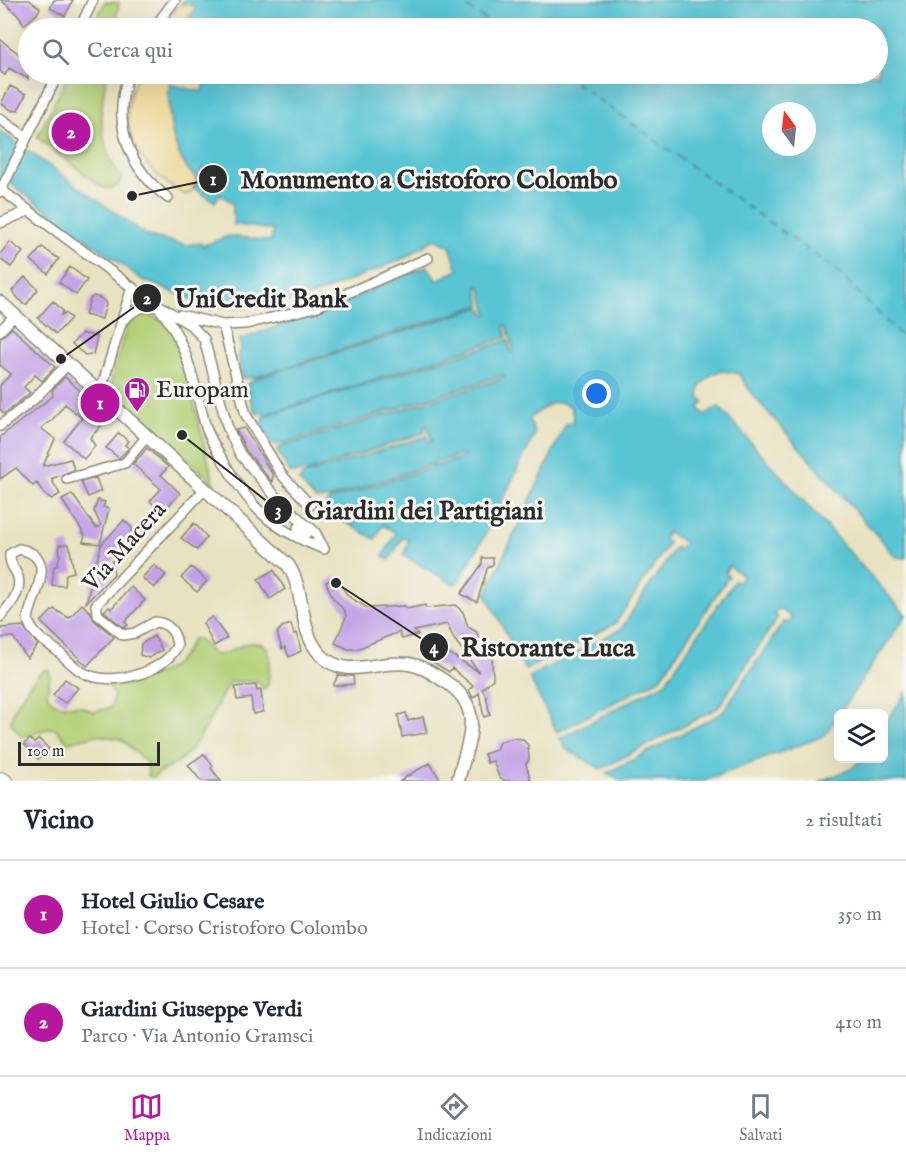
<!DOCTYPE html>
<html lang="it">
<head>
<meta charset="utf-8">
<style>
  :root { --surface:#fff; --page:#f2f2f3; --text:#1f2937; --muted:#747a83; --line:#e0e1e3; --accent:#b5179e }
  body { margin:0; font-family:"IM FELL English",serif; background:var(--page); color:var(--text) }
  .controls { position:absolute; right:18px; bottom:18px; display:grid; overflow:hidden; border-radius:9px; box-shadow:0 6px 24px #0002 }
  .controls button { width:54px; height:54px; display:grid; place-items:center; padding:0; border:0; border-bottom:2px solid var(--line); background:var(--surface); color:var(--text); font:30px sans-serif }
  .compass { position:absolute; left:762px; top:102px; width:54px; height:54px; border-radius:50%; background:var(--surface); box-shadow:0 6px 24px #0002; rotate:345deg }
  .scale { position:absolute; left:18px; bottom:15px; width:142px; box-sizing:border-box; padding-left:6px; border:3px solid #2b2b2b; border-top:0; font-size:16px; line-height:21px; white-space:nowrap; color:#2b2b2b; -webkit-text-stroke:4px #f6f6f2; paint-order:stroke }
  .you { position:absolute; left:597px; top:394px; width:21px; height:21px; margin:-15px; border:4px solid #fff; border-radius:50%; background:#1a73e8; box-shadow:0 0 0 9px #1a73e833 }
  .badge { display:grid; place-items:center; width:39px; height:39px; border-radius:50%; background:var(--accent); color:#fff; font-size:20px; font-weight:700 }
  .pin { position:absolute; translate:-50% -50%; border:3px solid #fff; box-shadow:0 2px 6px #0006 }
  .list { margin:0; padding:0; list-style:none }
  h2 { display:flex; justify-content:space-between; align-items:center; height:78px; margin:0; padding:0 24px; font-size:26px }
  h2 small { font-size:20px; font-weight:400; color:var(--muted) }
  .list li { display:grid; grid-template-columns:39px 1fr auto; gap:18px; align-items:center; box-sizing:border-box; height:108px; padding:0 24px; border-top:2px solid var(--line) }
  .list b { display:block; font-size:22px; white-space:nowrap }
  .list p { margin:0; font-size:20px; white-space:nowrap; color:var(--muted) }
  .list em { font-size:20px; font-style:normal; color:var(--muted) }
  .icon { flex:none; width:33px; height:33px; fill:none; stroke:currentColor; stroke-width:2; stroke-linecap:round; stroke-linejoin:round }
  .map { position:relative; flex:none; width:906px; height:781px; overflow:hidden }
  .search { position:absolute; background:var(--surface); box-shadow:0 6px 24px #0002; left:18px; right:18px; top:18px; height:66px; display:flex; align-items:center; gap:15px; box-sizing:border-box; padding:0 21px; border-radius:33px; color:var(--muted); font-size:22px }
  .sheet { height:294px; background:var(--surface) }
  nav { display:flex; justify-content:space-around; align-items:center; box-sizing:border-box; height:84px; border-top:2px solid var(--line); background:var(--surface); font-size:16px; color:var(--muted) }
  nav a { display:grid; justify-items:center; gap:3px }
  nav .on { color:var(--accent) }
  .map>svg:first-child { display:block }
  .green { fill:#b2d076; stroke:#6e7e50; stroke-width:1.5 }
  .sand { fill:#eeda9e; stroke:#8c8264; stroke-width:1.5 }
  .water { fill:#59c4d4; stroke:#427880; stroke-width:1.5; fill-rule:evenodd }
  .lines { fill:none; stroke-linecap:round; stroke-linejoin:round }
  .ferry { stroke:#39595e; stroke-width:1.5; stroke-dasharray:8 6; stroke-linecap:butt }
  .building { fill:#c3a1e7 }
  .street-casing { stroke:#8a8676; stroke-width:12 }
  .secondary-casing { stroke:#8a8676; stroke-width:15 }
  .primary-casing { stroke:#8a8676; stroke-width:16 }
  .street { stroke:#fff; stroke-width:9 }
  .secondary { stroke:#fff; stroke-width:12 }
  .primary { stroke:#fff; stroke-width:14 }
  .labels { text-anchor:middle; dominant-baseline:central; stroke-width:6; stroke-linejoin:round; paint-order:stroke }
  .poi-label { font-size:24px; fill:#2b2b2b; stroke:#f6f6f2; text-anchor:start }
  .street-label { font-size:24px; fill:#2b2b2b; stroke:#f6f6f2 }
  .leader { fill:none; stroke:#2b2b2b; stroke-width:2 }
  .callout-dot { fill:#2b2b2b; stroke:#f6f6f2; stroke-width:2 }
  .mark-label { font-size:18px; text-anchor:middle; font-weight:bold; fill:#fff }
  .callout-label { font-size:26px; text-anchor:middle; font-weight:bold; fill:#2b2b2b; stroke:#f6f6f2; stroke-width:6; stroke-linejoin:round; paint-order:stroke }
</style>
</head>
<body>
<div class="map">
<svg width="906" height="781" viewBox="0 0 906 781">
  <rect width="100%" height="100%" fill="#f6f6f2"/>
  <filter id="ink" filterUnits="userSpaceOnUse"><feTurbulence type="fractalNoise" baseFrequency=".0167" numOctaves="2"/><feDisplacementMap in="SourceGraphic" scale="12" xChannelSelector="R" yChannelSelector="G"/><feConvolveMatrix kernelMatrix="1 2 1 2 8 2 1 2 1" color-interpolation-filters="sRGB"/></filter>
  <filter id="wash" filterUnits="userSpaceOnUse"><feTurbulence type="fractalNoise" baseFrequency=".008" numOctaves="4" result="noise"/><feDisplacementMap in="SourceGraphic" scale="24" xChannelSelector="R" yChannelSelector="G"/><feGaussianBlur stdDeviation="1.35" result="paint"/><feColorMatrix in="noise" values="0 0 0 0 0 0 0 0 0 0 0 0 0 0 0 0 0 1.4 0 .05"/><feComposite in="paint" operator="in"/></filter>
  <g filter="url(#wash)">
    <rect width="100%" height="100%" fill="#e9e2c0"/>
    <path class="green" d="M 105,2 L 119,3 L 114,28 L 92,28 Z
      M 69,74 L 107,74 C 101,103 98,124 108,153 C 112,163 114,170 122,177 C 119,187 113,190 103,188 L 37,137 Z
      M 136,315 L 150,315 L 175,328 L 214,484 L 110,386 L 126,328 Z
      M 193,639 L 198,639 L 214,655 C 229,656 237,644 250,643 C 272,640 271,657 269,672 C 268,680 270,684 264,690 L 258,681 L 229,682 C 214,709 204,738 181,760 C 173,768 162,768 153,777 L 148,776 L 147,763 L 121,739 L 97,735 L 68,742 L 56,729 L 50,728 L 22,737 L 11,723 C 11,709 35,672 48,669 L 50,675 L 47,693 C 54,710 67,704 80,706 C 85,707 89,710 94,712 L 111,707 L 114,695 L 108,685 C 134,682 161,679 180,659 C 186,653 188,645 193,639 Z"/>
    <path class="sand" d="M 184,0 L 182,3 L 196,6 L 184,28 L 171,28 L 163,24 Z
      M 139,74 L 171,74 C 166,109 169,154 197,179 L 191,192 L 185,195 C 139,168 110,125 139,74 Z"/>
    <path class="water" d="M 185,0 L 906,0 L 906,558 L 896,557 L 752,394 L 739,374 C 721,368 710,372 700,387 L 699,398 L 704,401 L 699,408 L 704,415 L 719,407 L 906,615 L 824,736 L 704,781 L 621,781 L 607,773 L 722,713 L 784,621 L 788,624 L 792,618 L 779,608 L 774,614 L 778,617 L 718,708 L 601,769 L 566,749 L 560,738 L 665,683 L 735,580 L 739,582 L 743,576 L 729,566 L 725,573 L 729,576 L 660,679 L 557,732 L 529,677 L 621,629 L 675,547 L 679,550 L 684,543 L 668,532 L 663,539 L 669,543 L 615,624 L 525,670 L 486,594 L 566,424 L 574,421 L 571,407 C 555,395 542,409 529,419 L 535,434 L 483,539 L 457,583 L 453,584 L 403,555 L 409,541 L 403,537 L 389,560 L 383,556 L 396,533 L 383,525 L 375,539 L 334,516 L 325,505 L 330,500 L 464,457 L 463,454 L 327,499 L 315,499 L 299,481 L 304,475 L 427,436 L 429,442 L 432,441 L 427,425 L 424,426 L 426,432 L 307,472 L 290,473 L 277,450 L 281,447 L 504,378 L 504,375 L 282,444 L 271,444 L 261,423 L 265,420 L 264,416 L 270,414 L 508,340 L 511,352 L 514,351 L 507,325 L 504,326 L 507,337 L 264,415 L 262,412 L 256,414 L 248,393 L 250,392 L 246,385 L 255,379 L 481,307 L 486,315 L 488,314 L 480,286 L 477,286 L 481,305 L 255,377 L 242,378 L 238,353 L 241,349 L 239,340 L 332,307 L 427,266 L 437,280 L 458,270 L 450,246 L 434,239 L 405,258 L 314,295 L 283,303 L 247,307 L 221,306 L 198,302 L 143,280 L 0,176 L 0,131 L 148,236 L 186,245 L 201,243 L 202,246 L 229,236 L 271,241 L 273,230 L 233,224 L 233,204 L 220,194 L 215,202 L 194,188 L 204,172 L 214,169 L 219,192 L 217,172 L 223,166 L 217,164 L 202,169 L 197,179 C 171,155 169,117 169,84 L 202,92 L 205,82 L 176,74 L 878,74 L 878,28 L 184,28 L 196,6 L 181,4 ZM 771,111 L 807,111 L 807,147 L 771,147 Z
      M 906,692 L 906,781 L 820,781 L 851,769 L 862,759 L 884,758 L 884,726 Z"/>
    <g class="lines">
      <path class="ferry" d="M 456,0 L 498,28
        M 563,74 L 837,271 L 906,341"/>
    </g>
    <g id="blocks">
      <path class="building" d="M 1,0 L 29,0 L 40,8 L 37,14 L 24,25 L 20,17 Z
        M 54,0 L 73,0 L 65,16 L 50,8 Z
        M 0,39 L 24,58 L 28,49 L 28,79 L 9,68 L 5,75 L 0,71 Z
        M 10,86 L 26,94 L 18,110 L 13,111 L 1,104 Z
        M 10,242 L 23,252 L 11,267 L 0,259 L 0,254 Z
        M 42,247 L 59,259 L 48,274 L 31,260 Z
        M 70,267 L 87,280 L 76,295 L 59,282 Z
        M 25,277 L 38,289 L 27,304 L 23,304 L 12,291 Z
        M 94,296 L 103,299 L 106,304 L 102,319 L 85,315 L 90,299 Z
        M 53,301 L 63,311 L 61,315 L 65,313 L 71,318 L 56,334 L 38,318 Z
        M 12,328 L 55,367 L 42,381 L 35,375 L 24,387 L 30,393 L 4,414 L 0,409 L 0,385 L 11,374 L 0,365 L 0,338 Z
        M 82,333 L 97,337 L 93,354 L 85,355 L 72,344 Z
        M 65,377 L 109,417 L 90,438 L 95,446 L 84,459 L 64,441 L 82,418 L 65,404 L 52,420 L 41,428 L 55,439 L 43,466 L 71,459 L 74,470 L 51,479 L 60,494 L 52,499 L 44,494 L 37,483 L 33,486 L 16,468 L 0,479 L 0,437 L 53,396 L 52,390 Z
        M 244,428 L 273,475 L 272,482 L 246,450 L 236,430 Z
        M 119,433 L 128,441 L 125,445 L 129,448 L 119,458 L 106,448 Z
        M 147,448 L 168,467 L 161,475 L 180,493 L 164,511 L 162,509 L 160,511 L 150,501 L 161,489 L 133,464 Z
        M 96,478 L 101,491 L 88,497 L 81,482 Z
        M 72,494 L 96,528 L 101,526 L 94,511 L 98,500 L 105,502 L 103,507 L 109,509 L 100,544 L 83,542 L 85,535 L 62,500 Z
        M 124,520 L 133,529 L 129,534 L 133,538 L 112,561 L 114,574 L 86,603 L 101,545 Z
        M 194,523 L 207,537 L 197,550 L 181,538 Z
        M 69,544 L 74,572 L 66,574 L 65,586 L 52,585 L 54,566 L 57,566 L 60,555 L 59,545 Z
        M 482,558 L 493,558 L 493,564 L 487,569 L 477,602 L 461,594 L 482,564 Z
        M 154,565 L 166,575 L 154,588 L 142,578 Z
        M 191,567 L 207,581 L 197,592 L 181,578 Z
        M 274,570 L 285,589 L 270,599 L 258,579 Z
        M 335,577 L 348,596 L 367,608 L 405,606 L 407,609 L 425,605 L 426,608 L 455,605 L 463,612 L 468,627 L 477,632 L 480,642 L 486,645 L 492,659 L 493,679 L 482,689 L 486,696 L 490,715 L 484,717 L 479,693 L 473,698 L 469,690 L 473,686 L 452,668 L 449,672 L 425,657 L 434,644 L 479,672 L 454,639 L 447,624 L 414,631 L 418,634 L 402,639 L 399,632 L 357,649 L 348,649 L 335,643 L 346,617 L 345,611 L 333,598 L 326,582 Z
        M 131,587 L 145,600 L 125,622 L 128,625 L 124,628 L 104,611 L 109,607 L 111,609 Z
        M 82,604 L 90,612 L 94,620 L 114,637 L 87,666 L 41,622 L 54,609 L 69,618 Z
        M 212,617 L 227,638 L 214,646 L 203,623 Z
        M 291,624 L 294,634 L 297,633 L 301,651 L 289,657 L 285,647 L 282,649 L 277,633 L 282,627 Z
        M 23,626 L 38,645 L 27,658 L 13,637 L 0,638 L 1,628 Z
        M 154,636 L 162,650 L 149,658 L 140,655 L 141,644 Z
        M 338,675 L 353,676 L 354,684 L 333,686 Z
        M 65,679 L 78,688 L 65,703 L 53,695 Z
        M 256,685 L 257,691 L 261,690 L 263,712 L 253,714 L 251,698 L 237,700 L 235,687 Z
        M 406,713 L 408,721 L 423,717 L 427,733 L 402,737 L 398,715 Z
        M 514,738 L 522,739 L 528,745 L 529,759 L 526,764 L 531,781 L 505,781 L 499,777 L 493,761 L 487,763 L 484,754 L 496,750 L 499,742 Z
        M 30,739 L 34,743 L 39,739 L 49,749 L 38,759 L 24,744 Z
        M 204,754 L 213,766 L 211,768 L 221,781 L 201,781 L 188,765 Z
        M 430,763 L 441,781 L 400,781 L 414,772 Z"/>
    </g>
  </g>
  <g filter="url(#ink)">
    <use href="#blocks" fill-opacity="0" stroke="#8a8676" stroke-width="1.5"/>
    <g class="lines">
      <g class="street-casing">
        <path id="street" d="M 80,28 L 93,0
          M 154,28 L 175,0
          M 129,74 C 111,121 128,168 168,198
          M 0,119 L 26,137
          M 0,189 L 141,294 L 192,326 L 204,339 L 228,429 L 240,454 L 275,496 L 308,527 L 307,533 L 302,535 L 298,528 L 305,524
          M 0,192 L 58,74
          M 0,223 L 28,211
          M 180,315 L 223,325 L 246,324 L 316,307 L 428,258
          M 122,321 C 134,310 141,305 158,307 C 188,341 193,382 205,424 C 208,436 215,446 221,457 C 250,508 269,528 324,549
          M 223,325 L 246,415 L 281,474 L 310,505
          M 0,331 L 15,315
          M 100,393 L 132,287
          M 0,426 L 34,399 L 68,364
          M 67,479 L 125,463 L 147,436
          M 307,525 L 315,532 L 324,549
          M 0,617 C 9,607 22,592 18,577 C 15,569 9,564 10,554 L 19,549 C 61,557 31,596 28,619 C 31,634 43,640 55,649 C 65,657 74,668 84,673 C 111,687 163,674 177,646 C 176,633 169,623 155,622 L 135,633 L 123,635 L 98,615 L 96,605 L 205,489"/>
      </g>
      <g class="secondary-casing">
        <path id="secondary" d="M 0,302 L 288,565 C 306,591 298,632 321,655 C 346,681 379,659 409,664 C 423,666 435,675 446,682 C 487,709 467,742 458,781"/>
      </g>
      <g class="primary-casing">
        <path id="primary" d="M 0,779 L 5,781"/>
      </g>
      <use href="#street" class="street"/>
      <use href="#secondary" class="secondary"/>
      <use href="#primary" class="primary"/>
    </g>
  </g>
  <defs>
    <g id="fuel-pin" transform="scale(1.35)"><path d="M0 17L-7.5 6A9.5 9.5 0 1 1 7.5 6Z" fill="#b5179e" stroke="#f6f6f2"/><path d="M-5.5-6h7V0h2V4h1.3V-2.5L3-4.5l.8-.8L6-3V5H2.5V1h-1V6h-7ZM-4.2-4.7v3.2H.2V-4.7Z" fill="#fff"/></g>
  </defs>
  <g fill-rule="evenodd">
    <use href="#fuel-pin" x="137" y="390"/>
  </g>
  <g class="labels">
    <g class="poi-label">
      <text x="156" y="390">Europam</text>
    </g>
    <g class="street-label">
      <text transform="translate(125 547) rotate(-48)">Via Macera</text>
    </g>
  </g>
  <path class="leader" d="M132 196L213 179M61 359L147 298M182 435L278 510M336 583L434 647"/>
  <g class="callout-dot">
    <circle cx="132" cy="196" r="6"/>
    <circle cx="61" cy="359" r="6"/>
    <circle cx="182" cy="435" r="6"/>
    <circle cx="336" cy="583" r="6"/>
    <circle cx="213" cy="179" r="15"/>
    <circle cx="147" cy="298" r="15"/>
    <circle cx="278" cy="510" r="15"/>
    <circle cx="434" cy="647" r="15"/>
  </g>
  <g class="mark-label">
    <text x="213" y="185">1</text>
    <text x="147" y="304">2</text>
    <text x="278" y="516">3</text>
    <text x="434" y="653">4</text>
  </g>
  <g class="callout-label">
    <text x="429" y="188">Monumento a Cristoforo Colombo</text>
    <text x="261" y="307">UniCredit Bank</text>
    <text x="424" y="519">Giardini dei Partigiani</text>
    <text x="548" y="656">Ristorante Luca</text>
  </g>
</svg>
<div class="controls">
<button><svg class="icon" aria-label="layers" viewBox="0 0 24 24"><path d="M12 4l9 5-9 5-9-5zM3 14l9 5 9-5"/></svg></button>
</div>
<svg class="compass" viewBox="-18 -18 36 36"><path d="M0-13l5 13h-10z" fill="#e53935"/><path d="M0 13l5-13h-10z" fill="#747a83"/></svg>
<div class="scale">100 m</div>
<div class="you"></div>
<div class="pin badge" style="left:100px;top:403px">1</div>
<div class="pin badge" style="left:71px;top:132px">2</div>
<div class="search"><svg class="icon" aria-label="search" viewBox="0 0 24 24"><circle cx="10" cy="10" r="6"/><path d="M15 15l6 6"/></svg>Cerca qui</div>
</div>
<section class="sheet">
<h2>Vicino<small>2 risultati</small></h2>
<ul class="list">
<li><span class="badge">1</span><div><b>Hotel Giulio Cesare</b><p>Hotel · Corso Cristoforo Colombo</p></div><em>350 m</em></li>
<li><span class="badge">2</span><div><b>Giardini Giuseppe Verdi</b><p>Parco · Via Antonio Gramsci</p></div><em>410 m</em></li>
</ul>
</section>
<nav>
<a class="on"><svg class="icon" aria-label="map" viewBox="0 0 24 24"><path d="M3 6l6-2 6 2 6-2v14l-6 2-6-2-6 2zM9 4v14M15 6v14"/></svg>Mappa</a>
<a><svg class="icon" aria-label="directions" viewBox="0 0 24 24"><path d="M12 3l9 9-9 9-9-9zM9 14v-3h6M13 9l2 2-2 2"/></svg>Indicazioni</a>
<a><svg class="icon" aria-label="saved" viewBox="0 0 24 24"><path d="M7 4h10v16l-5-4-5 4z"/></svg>Salvati</a>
</nav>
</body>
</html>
